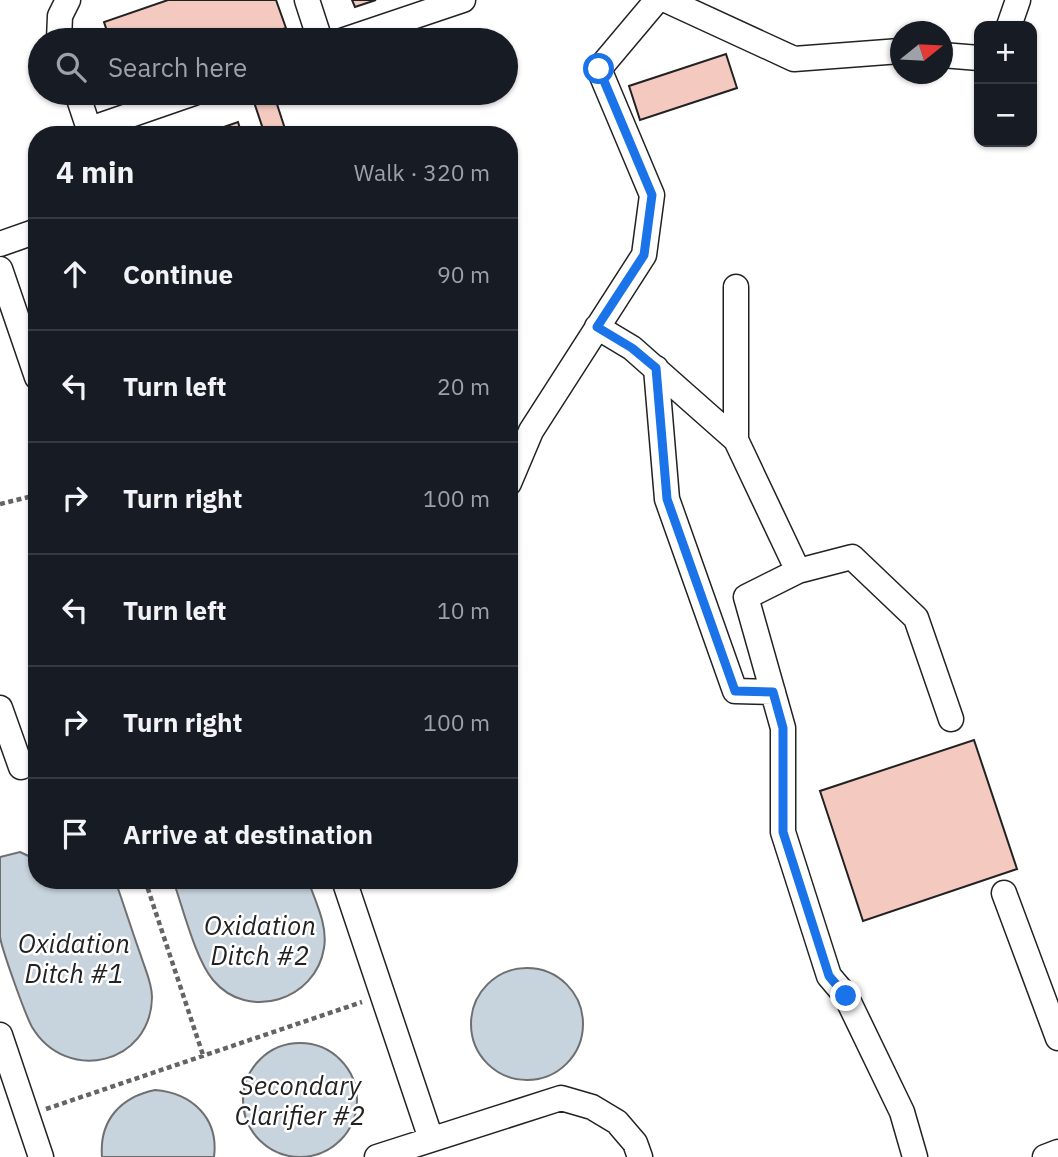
<!DOCTYPE html>
<html lang="en">
<head>
<meta charset="utf-8">
<style>
  :root { --surface:#171b24; --page:#20242c; --text:#f1f3f6; --muted:#9ea1a6; --line:#363941 }
  body { margin:0; font-family:"IBM Plex Sans",sans-serif; background:var(--page); color:var(--text) }
  .controls { position:absolute; right:21px; top:21px; display:grid; overflow:hidden; border-radius:14px; box-shadow:0 2px 5px #0004 }
  .controls button { width:63px; height:63px; display:grid; place-items:center; padding:0; border:0; border-bottom:2px solid var(--line); background:var(--surface); color:var(--text); font:35px sans-serif }
  .compass { position:absolute; left:890px; top:21px; width:63px; height:63px; border-radius:50%; background:var(--surface); box-shadow:0 2px 5px #0004; rotate:72deg }
  .stop { position:absolute; width:21px; height:21px; margin:-16px; border:5px solid #1a73e8; border-radius:50%; background:#fff }
  .stop.end { background:#1a73e8; border-color:#fff; box-shadow:0 2px 7px #0008 }
  .list { margin:0; padding:0; list-style:none }
  h2 { display:flex; justify-content:space-between; align-items:center; height:91px; margin:0; padding:0 28px; font-size:30px }
  h2 small { font-size:23px; font-weight:400; color:var(--muted) }
  .list li { display:grid; grid-template-columns:46px 1fr auto; gap:21px; align-items:center; box-sizing:border-box; height:112px; padding:0 28px; border-top:2px solid var(--line) }
  .list b { display:block; font-size:26px; white-space:nowrap }
  .list em { font-size:23px; font-style:normal; color:var(--muted) }
  .icon { flex:none; width:38px; height:38px; fill:none; stroke:currentColor; stroke-width:2; stroke-linecap:round; stroke-linejoin:round }
  .map { position:relative; flex:none; width:1058px; height:1157px; overflow:hidden }
  .search { position:absolute; background:var(--surface); box-shadow:0 2px 5px #0004; left:28px; top:28px; width:490px; height:77px; display:flex; align-items:center; gap:18px; box-sizing:border-box; padding:0 24px; border-radius:38px; color:var(--muted); font-size:26px }
  .panel { position:absolute; background:var(--surface); box-shadow:0 2px 5px #0004; left:28px; top:126px; width:490px; height:763px; border-radius:28px }
  .map>svg:first-child { display:block }
  .water { fill:#c7d3dd; stroke:#6f6f6f; stroke-width:2 }
  .building { fill:#f3c9c0; stroke:#222; stroke-width:2 }
  .lines { fill:none; stroke-linecap:round; stroke-linejoin:round }
  .minor-casing { stroke:#222; stroke-width:27 }
  .path { stroke:#646464; stroke-width:4.5; stroke-dasharray:5 3.5; stroke-linecap:butt }
  .minor { stroke:#fff; stroke-width:24 }
  .route { stroke:#1a73e8; stroke-width:9 }
  .labels { text-anchor:middle; dominant-baseline:central; stroke-width:5; stroke-linejoin:round; paint-order:stroke }
  .water-label { font-size:26px; font-style:italic; fill:#222; stroke:#fff }
</style>
</head>
<body>
<div class="map">
<svg width="1058" height="1157" viewBox="0 0 1058 1157">
  <rect width="100%" height="100%" fill="#fff"/>
  <path class="water" d="M 20,852 L 37,860 L 37,880 L 115,880 C 124,905 132,931 141,956 C 145,969 152,983 152,997 C 151,1065 66,1084 32,1027 C 25,1014 2,950 0,937 C 0,911 0,883 0,857 Z
    M 173,880 L 308,880 C 315,901 328,925 324,948 C 316,1000 248,1022 213,980 C 195,958 183,908 173,880 Z
    M471 1024a56 56 0 1 1 112 0a56 56 0 1 1-112 0Z
    M243 1100a57 57 0 1 1 114 0a57 57 0 1 1-114 0Z
    M 155,1090 C 192,1093 219,1118 214,1157 L 102,1157 C 99,1120 121,1097 155,1090 Z"/>
  <path class="building" d="M 168,0 L 276,0 L 286,28 L 249,40 L 110,40 L 104,22 Z
    M 352,0 L 376,0 L 355,7 Z
    M 726,54 L 737,88 L 640,120 L 629,86 Z
    M 274,95 L 287,135 L 265,135 L 254,102 Z
    M 238,122 L 242,135 L 201,135 Z
    M 974,740 L 1017,869 L 863,921 L 820,791 Z"/>
  <g class="lines">
    <g class="minor-casing">
      <path id="minor" d="M 307,0 L 320,40
        M 666,0 L 794,59 L 900,51
        M 1009,26 L 1018,0
        M 59,40 L 60,16 L 68,0
        M 344,40 L 463,0
        M 942,55 L 979,58
        M 77,93 L 91,135
        M 90,129 L 194,93
        M 0,244 L 37,231
        M 0,269 L 37,377
        M 736,287 L 736,440
        M 597,327 L 632,348 L 736,440 L 798,571
        M 656,368 L 667,499 L 735,691 L 773,692
        M 509,483 L 531,431 L 644,255 L 652,195 L 599,69 L 657,0
        M 0,708 L 21,767
        M 344,880 L 431,1139
        M 1004,893 L 1058,1038
        M 0,1035 L 41,1157
        M 377,1157 L 561,1098 L 592,1107 L 617,1122 L 635,1143 L 640,1157
        M 915,1157 L 902,1112 L 846,996 L 829,976 L 783,832 L 783,728 L 746,597 L 798,571 L 852,557 L 916,618 L 951,719
        M 1045,1157 L 1058,1152"/>
    </g>
    <path class="path" d="M 0,504 L 37,495
      M 145,880 L 203,1055
      M 46,1109 L 362,1002"/>
    <use href="#minor" class="minor"/>
  </g>
  <g class="lines">
    <path class="route" d="M 599,69 L 652,195 L 644,255 L 597,327 L 632,348 L 656,368 L 667,499 L 735,691 L 773,692 L 783,728 L 783,832 L 829,976 L 846,996"/>
  </g>
  <g class="labels">
    <g class="water-label">
      <text x="260" y="925">Oxidation<tspan x="260" dy="30">Ditch #2</tspan></text>
      <text x="74" y="943">Oxidation<tspan x="74" dy="30">Ditch #1</tspan></text>
      <text x="300" y="1085">Secondary<tspan x="300" dy="30">Clarifier #2</tspan></text>
    </g>
  </g>
</svg>
<div class="controls">
<button>+</button>
<button>−</button>
</div>
<svg class="compass" viewBox="-18 -18 36 36"><path d="M0-13l5 13h-10z" fill="#e53935"/><path d="M0 13l5-13h-10z" fill="#9ea1a6"/></svg>
<div class="stop" style="left:599px;top:69px"></div>
<div class="stop end" style="left:846px;top:996px"></div>
<div class="search"><svg class="icon" aria-label="search" viewBox="0 0 24 24"><circle cx="10" cy="10" r="6"/><path d="M15 15l6 6"/></svg>Search here</div>
<section class="panel">
<h2>4 min<small>Walk · 320 m</small></h2>
<ul class="list">
<li><svg class="icon" aria-label="ahead" viewBox="0 0 24 24"><path d="M12 20V5M6 11l6-6 6 6"/></svg><div><b>Continue</b></div><em>90 m</em></li>
<li><svg class="icon" aria-label="left" viewBox="0 0 24 24"><path d="M17 20v-9H6M10 6l-5 5 5 5"/></svg><div><b>Turn left</b></div><em>20 m</em></li>
<li><svg class="icon" aria-label="right" viewBox="0 0 24 24"><path d="M7 20v-9h11M14 6l5 5-5 5"/></svg><div><b>Turn right</b></div><em>100 m</em></li>
<li><svg class="icon" aria-label="left" viewBox="0 0 24 24"><path d="M17 20v-9H6M10 6l-5 5 5 5"/></svg><div><b>Turn left</b></div><em>10 m</em></li>
<li><svg class="icon" aria-label="right" viewBox="0 0 24 24"><path d="M7 20v-9h11M14 6l5 5-5 5"/></svg><div><b>Turn right</b></div><em>100 m</em></li>
<li><svg class="icon" aria-label="arrive" viewBox="0 0 24 24"><path d="M6 21V4h12l-3 4 3 4H6"/></svg><div><b>Arrive at destination</b></div></li>
</ul>
</section>
</div>
</body>
</html>
